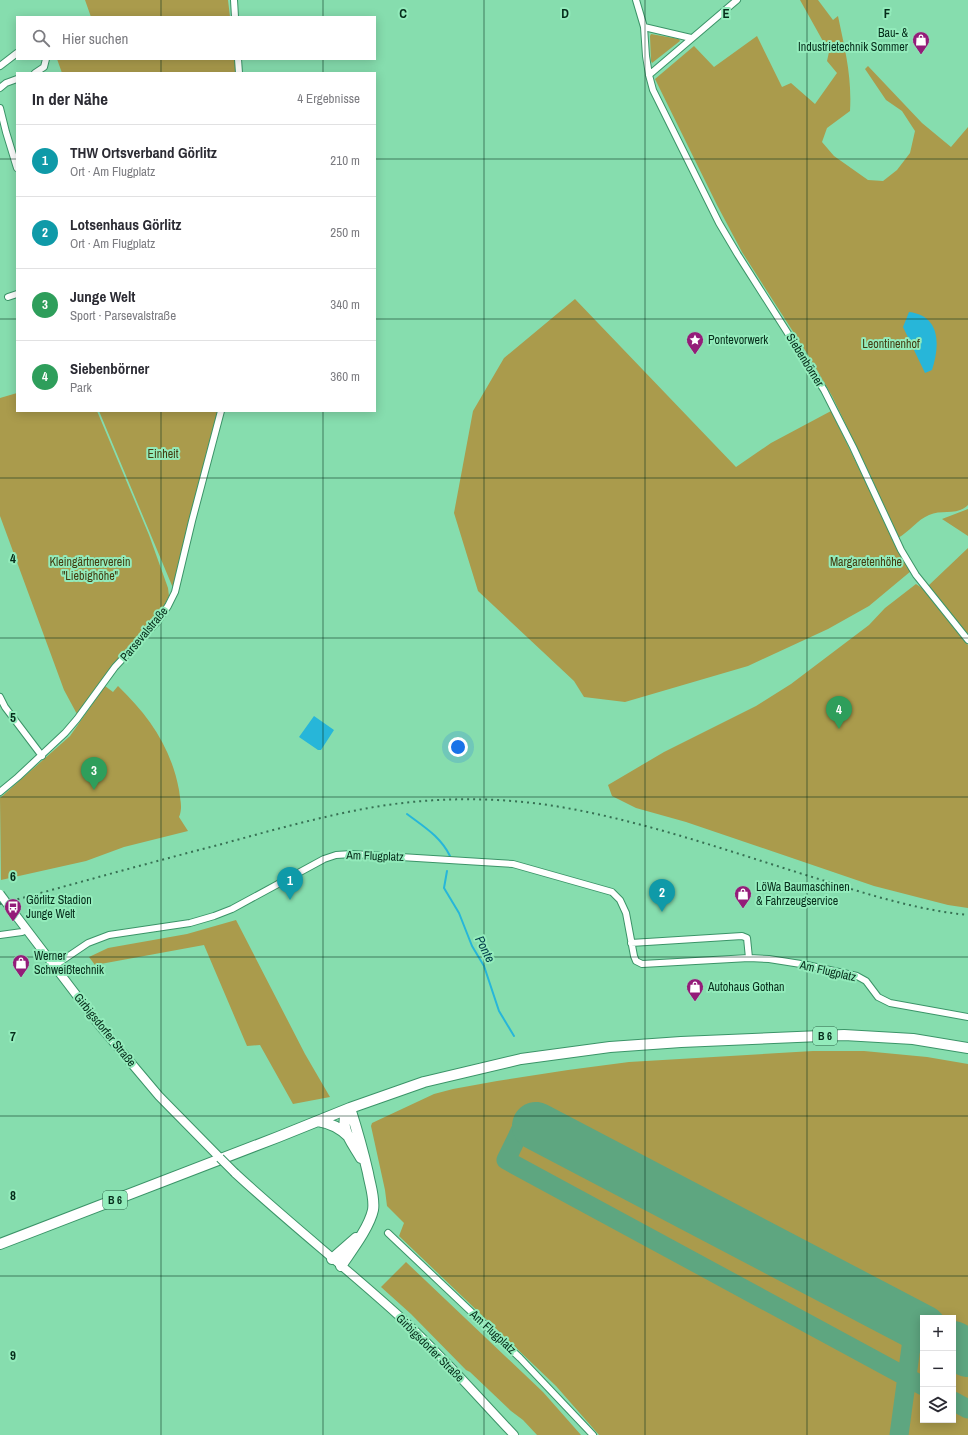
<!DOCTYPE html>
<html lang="de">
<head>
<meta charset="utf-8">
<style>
  :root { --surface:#fff; --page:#f2f2f3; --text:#2b2b33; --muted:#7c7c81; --line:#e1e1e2; --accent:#2563eb }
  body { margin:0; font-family:"Archivo Narrow",sans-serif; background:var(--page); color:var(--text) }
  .controls { position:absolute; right:12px; bottom:12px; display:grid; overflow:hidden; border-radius:0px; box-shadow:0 2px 10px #0003 }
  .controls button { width:36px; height:36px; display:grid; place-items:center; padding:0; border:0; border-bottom:1px solid var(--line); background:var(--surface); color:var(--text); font:20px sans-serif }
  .you { position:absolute; left:458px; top:747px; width:14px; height:14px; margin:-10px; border:3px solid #fff; border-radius:50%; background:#1a73e8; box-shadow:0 0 0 6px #1a73e833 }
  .badge { display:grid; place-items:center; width:26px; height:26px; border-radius:50%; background:var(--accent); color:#fff; font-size:13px; font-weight:700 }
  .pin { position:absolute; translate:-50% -33px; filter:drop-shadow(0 1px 2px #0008) }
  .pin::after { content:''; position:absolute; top:21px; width:14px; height:12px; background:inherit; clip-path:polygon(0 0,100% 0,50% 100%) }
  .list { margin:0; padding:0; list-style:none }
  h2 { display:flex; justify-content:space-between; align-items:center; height:52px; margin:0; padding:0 16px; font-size:17px }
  h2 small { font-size:13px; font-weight:400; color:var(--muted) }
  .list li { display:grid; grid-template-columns:26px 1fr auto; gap:12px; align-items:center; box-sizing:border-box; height:72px; padding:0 16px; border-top:1px solid var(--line) }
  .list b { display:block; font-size:15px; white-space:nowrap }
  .list p { margin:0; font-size:13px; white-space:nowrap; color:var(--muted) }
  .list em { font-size:13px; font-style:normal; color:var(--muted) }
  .icon { flex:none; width:22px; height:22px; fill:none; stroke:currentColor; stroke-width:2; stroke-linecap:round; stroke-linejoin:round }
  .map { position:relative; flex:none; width:968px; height:1435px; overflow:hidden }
  .search { position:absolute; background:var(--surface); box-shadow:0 2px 10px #0003; left:16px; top:16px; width:360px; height:44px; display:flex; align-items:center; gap:10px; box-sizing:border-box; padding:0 14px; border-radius:0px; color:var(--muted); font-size:15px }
  .panel { position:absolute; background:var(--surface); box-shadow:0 2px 10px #0003; left:16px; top:72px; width:360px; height:340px; border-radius:0px }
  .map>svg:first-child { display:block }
  .green { fill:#aa9b4c; fill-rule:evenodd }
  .water { fill:#27b6d9 }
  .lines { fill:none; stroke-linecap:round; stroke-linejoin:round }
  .stream { stroke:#27b6d9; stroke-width:2 }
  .taxiway { stroke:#5ea680; stroke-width:19 }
  .runway { stroke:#5ea680; stroke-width:48 }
  .minor-casing { stroke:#3b9468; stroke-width:8 }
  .tertiary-casing { stroke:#3b9468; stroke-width:10 }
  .primary-casing { stroke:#3b9468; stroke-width:12 }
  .minor { stroke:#fff; stroke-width:6 }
  .tertiary { stroke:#fff; stroke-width:8 }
  .primary { stroke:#fff; stroke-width:10 }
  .rail { stroke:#377053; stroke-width:2; stroke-dasharray:2 4; stroke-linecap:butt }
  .tertiary-bridge-casing { stroke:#3b9468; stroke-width:10; stroke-linecap:butt }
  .tertiary-bridge { stroke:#fff; stroke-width:8 }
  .grid { fill:none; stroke:#062d1b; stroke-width:1; stroke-opacity:0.55 }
  .labels { text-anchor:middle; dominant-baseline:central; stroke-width:4; stroke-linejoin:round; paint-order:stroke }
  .shield { fill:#93ebbb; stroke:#30664b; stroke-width:1 }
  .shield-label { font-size:11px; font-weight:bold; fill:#062d1b }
  .poi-label { font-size:12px; fill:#062d1b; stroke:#93ebbb; text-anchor:start }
  .park-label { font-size:12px; fill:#433c11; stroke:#93ebbb }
  .street-label { font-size:12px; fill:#062d1b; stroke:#93ebbb }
  .water-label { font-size:13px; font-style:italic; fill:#003c4a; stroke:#93ebbb }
  .grid-label { font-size:13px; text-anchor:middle; font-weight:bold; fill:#062d1b; stroke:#93ebbb; stroke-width:4; stroke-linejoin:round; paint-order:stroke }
</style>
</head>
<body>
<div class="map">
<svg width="968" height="1435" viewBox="0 0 968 1435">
  <rect width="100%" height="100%" fill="#86ddae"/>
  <path class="green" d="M 85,0 L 228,0 L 230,17 L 91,17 Z
    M 800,0 L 818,0 L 833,20 L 838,16 C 845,50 852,76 850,111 L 827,128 L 822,142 L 834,156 L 868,180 L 883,181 L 897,170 L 910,153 L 915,131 L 902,111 L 886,100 L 865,69 L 868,66 L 922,123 L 951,147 L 968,127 L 968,505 C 957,516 942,509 929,515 C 917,520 909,532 898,538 L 890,524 L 873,481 L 832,396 L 810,358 L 742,252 L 717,205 L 655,79 L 694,46 L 714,67 L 757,36 L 782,87 L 791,83 L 815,104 L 837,73 L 827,61 L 829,52 Z
    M 651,34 L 679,39 L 680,41 L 652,63 L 651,61 L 650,36 Z
    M 57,59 L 236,59 L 238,73 L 62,73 Z
    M 575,299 L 736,467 L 771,443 L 831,411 L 887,526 L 911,571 L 869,606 L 828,629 L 748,666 L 625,702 L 584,697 L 574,681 L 478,591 L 454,513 L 473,411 L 504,358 Z
    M 17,393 L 17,411 L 97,411 L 149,535 L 168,588 L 169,596 L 161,612 L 113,665 L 78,716 L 64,690 L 0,516 L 0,398 Z
    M 99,411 L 220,411 L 173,588 Z
    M 968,509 L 968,536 L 942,519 Z
    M 968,548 L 968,636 L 928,586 Z
    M 916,584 L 922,588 L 968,645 L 968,908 L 948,905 L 874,886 L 686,822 L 636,808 L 612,796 L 608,785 L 664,752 L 756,706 L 791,684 L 869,625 L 885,608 Z
    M 105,686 L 113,692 L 118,686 C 149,716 171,747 179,790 C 180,799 183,808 179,817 L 188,831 L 124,847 L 86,861 L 1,880 L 0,798 L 70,736 Z
    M 236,920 L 305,1054 L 330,1097 L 293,1104 L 260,1045 L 247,1046 L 204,945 L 95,965 L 89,957 L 108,948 L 187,934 Z
    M 813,1051 L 864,1051 L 927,1057 L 968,1064 L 968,1435 L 599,1435 L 556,1386 L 399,1236 L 404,1223 L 387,1206 L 385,1190 L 371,1126 L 372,1123 L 434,1094 L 453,1089 L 497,1081 L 568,1070 L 629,1062 ZM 923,1318 L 953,1318 L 953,1420 L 923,1420 Z
    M 406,1262 L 543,1392 L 581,1435 L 537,1435 L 523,1420 L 511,1411 L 470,1372 L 466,1370 L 411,1314 L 381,1287 Z"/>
  <path class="water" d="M 909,312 C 941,316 940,345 932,370 L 925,373 L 903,327 Z
    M 314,716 L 334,730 L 321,750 L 318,750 L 299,737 Z"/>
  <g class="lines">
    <path class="stream" d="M 407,814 C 424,827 440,836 450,856
      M 447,871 L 444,888 L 459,913 L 472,946 L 484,966 L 499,1011 L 514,1036"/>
    <path class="taxiway" d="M 536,1126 L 521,1129 L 506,1160 L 923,1386
      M 953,1401 L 968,1409
      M 899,1435 L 914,1325"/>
    <path class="runway" d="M 536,1126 L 923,1329
      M 953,1345 L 968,1353"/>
    <g class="minor-casing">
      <path id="minor" d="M 234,0 L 235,17
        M 636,0 L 644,27 L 646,56 L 649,75 L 653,90 L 719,223 L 738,255 L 824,390 L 853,447 L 901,550 L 916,575 L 968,640
        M 644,27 L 691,38
        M 238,59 L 239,73
        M 0,66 L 17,53
        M 35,73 L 44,67 L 46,59
        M 649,75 L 737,0
        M 0,88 L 6,83 L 17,79
        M 0,108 L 6,132 L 17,168
        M 8,297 L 17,294
        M 0,697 L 5,707 L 42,756
        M 0,792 L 18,777 L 65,733 L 77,719 L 115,667 L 158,621 L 168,606 L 175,592 L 192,521 L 221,411
        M 0,935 L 22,932 L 27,930
        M 631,943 L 742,936 L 747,938 L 749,958
        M 54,966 L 88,943 L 109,935 L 190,923 L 214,916 L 232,909 L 324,859 L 336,855 L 352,854 L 513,864 L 612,892 L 620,900 L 626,913 L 634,956 L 636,961 L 642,964 L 749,958 L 769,959 L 807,965 L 857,976 L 866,981 L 878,997 L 890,1003 L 968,1017
        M 388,1233 L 520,1358 L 593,1435"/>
    </g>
    <g class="tertiary-casing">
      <path id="tertiary" d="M 14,913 L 100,1026 L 159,1096 L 220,1158
        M 235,1173 C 288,1222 345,1267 398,1315 C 439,1352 476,1395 514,1435"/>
    </g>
    <g class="primary-casing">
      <path id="primary" d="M 350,1108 C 336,1125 352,1142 361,1158
        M 318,1121 C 330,1123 339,1127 348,1136
        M 0,1244 L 278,1137 L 350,1108 L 424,1082 L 521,1059 L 610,1047 L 681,1042 L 844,1035 L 913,1039 L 968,1048
        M 332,1259 L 356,1238
        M 341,1266 C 351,1251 369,1228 373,1210 C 375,1198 370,1185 368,1173 C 363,1151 357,1130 350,1108"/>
    </g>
    <use href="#minor" class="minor"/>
    <use href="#tertiary" class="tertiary"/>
    <use href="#primary" class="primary"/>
    <path class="rail" d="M 0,904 C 74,884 148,863 222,844 C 269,831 316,818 363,809 C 432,796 503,796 572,809 C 657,825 740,855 822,880 C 870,895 918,910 968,915"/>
    <g class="tertiary-bridge-casing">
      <path id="tertiary-bridge" d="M 0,894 L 14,913
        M 220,1158 L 235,1173"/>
    </g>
    <use href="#tertiary-bridge" class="tertiary-bridge"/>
  </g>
  <path class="grid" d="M 161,0 L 161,17M 323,0 L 323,17M 484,0 L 484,1435M 645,0 L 645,1435M 807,0 L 807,1435M 161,59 L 161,73M 323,59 L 323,73M 0,159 L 17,159M 375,159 L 968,159M 0,319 L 17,319M 375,319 L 968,319M 161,411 L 161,1435M 323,411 L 323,1435M 0,478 L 968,478M 0,638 L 968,638M 0,797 L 968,797M 0,957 L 968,957M 0,1116 L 968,1116M 0,1276 L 968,1276"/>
  <defs>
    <g id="shop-pin" transform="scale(0.9)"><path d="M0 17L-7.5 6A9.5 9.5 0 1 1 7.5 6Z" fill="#941c79" stroke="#93ebbb"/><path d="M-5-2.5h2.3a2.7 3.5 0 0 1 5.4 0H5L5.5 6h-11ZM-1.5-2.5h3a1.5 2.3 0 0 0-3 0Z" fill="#fff"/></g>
    <g id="sight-pin" transform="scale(0.9)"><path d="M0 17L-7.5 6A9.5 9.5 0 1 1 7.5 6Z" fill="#941c79" stroke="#93ebbb"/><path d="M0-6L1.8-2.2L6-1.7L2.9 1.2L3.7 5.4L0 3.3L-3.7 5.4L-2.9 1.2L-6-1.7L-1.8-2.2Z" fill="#fff"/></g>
    <g id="bus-pin" transform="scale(0.9)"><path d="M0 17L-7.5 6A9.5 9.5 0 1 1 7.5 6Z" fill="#941c79" stroke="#93ebbb"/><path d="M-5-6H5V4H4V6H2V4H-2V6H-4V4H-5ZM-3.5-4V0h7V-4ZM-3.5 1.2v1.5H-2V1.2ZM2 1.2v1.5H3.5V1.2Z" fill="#fff"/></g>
  </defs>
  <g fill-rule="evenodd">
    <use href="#shop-pin" x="921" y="40"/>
    <use href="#sight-pin" x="695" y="340"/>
    <use href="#shop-pin" x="743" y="894"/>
    <use href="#bus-pin" x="13" y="907"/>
    <use href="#shop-pin" x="21" y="963"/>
    <use href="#shop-pin" x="695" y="987"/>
  </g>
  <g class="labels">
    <g class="shield">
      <rect x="813" y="1027" width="24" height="18" rx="3"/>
      <rect x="103" y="1191" width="24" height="18" rx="3"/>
    </g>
    <g class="shield-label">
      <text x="825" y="1036">B 6</text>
      <text x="115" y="1200">B 6</text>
    </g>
    <g class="poi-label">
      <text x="908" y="33" text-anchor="end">Bau- &amp;<tspan x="908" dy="14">Industrietechnik Sommer</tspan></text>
      <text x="708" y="340">Pontevorwerk</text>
      <text x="756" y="887">LöWa Baumaschinen<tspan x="756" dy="14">&amp; Fahrzeugservice</tspan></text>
      <text x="26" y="900">Görlitz Stadion<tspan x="26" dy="14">Junge Welt</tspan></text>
      <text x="34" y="956">Werner<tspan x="34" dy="14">Schweißtechnik</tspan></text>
      <text x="708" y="987">Autohaus Gothan</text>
    </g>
    <g class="park-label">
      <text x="891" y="344">Leontinenhof</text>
      <text x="163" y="454">Einheit</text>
      <text x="90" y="562">Kleingärtnerverein<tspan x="90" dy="14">"Liebighöhe"</tspan></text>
      <text x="866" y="562">Margaretenhöhe</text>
    </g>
    <g class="street-label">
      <text transform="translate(805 360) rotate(58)">Siebenbörner</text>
      <text transform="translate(144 634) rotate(-50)">Parsevalstraße</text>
      <text transform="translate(375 856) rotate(2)">Am Flugplatz</text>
      <text transform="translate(828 971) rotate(13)">Am Flugplatz</text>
      <text transform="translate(105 1030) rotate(51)">Girbigsdorfer Straße</text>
      <text transform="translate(493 1332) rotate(43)">Am Flugplatz</text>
      <text transform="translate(430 1348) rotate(45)">Girbigsdorfer Straße</text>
    </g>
    <g class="water-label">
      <text transform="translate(485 949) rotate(63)">Ponte</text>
    </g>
  </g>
  <g class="grid-label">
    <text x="403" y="18">C</text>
    <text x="565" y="18">D</text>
    <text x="726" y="18">E</text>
    <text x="887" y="18">F</text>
    <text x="13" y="563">4</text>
    <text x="13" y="722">5</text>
    <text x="13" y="881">6</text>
    <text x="13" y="1041">7</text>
    <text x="13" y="1200">8</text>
    <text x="13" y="1360">9</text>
  </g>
</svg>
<div class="controls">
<button>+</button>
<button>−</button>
<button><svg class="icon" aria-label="layers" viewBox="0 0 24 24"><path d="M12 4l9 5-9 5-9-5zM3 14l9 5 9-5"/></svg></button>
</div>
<div class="you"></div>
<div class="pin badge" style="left:290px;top:900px;background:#0f9aa8">1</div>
<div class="pin badge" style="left:662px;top:912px;background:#0f9aa8">2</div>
<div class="pin badge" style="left:94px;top:790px;background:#2e9e5b">3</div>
<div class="pin badge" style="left:839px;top:729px;background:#2e9e5b">4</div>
<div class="search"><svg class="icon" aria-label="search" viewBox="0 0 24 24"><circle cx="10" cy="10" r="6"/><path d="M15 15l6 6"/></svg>Hier suchen</div>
<section class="panel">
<h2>In der Nähe<small>4 Ergebnisse</small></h2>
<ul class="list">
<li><span class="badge" style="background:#0f9aa8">1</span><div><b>THW Ortsverband Görlitz</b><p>Ort · Am Flugplatz</p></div><em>210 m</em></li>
<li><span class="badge" style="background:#0f9aa8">2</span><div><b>Lotsenhaus Görlitz</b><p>Ort · Am Flugplatz</p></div><em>250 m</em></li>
<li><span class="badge" style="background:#2e9e5b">3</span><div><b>Junge Welt</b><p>Sport · Parsevalstraße</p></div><em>340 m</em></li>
<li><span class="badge" style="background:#2e9e5b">4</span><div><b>Siebenbörner</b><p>Park</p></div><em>360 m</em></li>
</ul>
</section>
</div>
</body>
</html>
